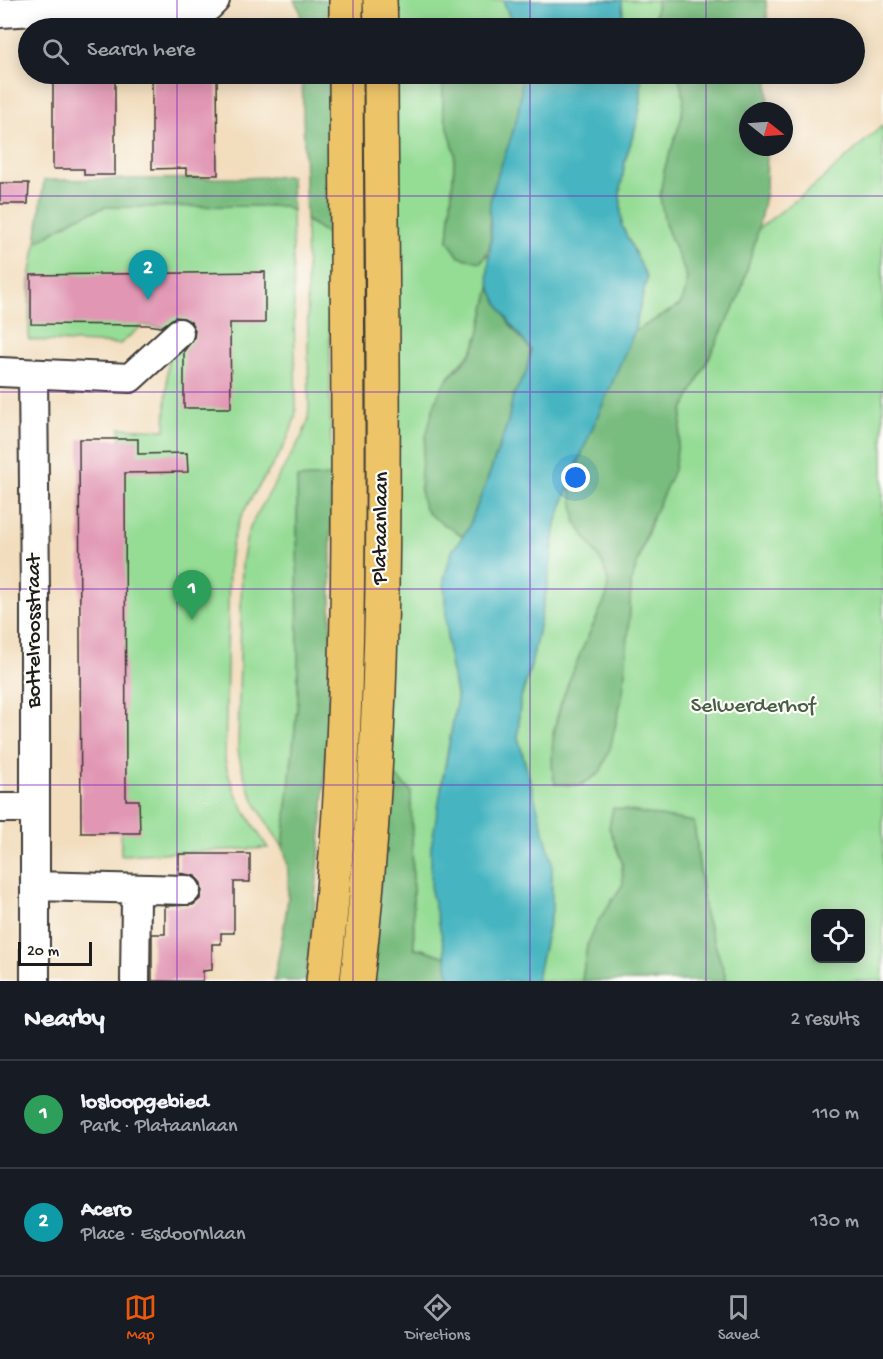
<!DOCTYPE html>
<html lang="en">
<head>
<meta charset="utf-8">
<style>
  :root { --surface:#171b24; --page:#20242c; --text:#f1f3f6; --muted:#9ea1a6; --line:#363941; --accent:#ea580c }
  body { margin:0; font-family:"Gochi Hand",sans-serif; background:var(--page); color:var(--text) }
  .controls { position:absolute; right:18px; bottom:18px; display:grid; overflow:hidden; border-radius:12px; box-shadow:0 3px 15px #0003 }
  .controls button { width:54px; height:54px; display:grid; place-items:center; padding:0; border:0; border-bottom:2px solid var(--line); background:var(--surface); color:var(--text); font:30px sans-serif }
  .compass { position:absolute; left:739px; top:102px; width:54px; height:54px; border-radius:50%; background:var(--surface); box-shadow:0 3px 15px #0003; rotate:107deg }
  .scale { position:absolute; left:18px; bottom:15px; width:74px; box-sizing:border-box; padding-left:6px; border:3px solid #1c1c1c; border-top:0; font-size:16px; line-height:21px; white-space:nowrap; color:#1c1c1c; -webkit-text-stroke:4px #fdfcf7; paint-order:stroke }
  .you { position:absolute; left:576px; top:478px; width:21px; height:21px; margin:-15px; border:4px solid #fff; border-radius:50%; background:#1a73e8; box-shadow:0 0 0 9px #1a73e833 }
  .badge { display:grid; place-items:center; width:39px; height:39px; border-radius:50%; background:var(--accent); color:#fff; font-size:20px; font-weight:700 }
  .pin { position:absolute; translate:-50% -50px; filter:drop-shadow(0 2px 3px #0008) }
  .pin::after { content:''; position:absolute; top:32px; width:21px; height:18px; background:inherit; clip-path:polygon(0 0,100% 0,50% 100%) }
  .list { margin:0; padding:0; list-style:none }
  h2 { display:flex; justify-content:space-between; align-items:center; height:78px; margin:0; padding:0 24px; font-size:26px }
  h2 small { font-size:20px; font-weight:400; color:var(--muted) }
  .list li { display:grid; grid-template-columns:39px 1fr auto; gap:18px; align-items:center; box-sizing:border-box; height:108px; padding:0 24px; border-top:2px solid var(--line) }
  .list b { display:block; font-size:22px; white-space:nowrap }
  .list p { margin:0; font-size:20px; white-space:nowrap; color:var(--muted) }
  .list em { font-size:20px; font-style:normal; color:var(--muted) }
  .icon { flex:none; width:33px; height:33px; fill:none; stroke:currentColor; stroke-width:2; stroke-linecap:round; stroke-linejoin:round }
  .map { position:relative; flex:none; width:883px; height:981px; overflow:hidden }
  .search { position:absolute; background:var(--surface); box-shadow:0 3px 15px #0003; left:18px; right:18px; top:18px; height:66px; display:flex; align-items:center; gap:15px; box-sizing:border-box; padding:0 21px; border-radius:33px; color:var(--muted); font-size:22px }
  .sheet { height:294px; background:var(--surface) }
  nav { display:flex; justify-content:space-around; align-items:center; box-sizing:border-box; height:84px; border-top:2px solid var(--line); background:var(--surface); font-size:16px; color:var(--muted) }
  nav a { display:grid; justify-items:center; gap:3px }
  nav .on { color:var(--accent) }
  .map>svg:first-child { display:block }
  .green { fill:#95dc95; stroke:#587c58; stroke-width:1.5; fill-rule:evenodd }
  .forest { fill:#78bc7e; stroke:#4a6c4d; stroke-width:1.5 }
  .water { fill:#46b5c1; stroke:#31686e; stroke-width:1.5 }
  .building { fill:#e196b3 }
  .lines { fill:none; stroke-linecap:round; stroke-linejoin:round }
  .minor-casing { stroke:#3c3934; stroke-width:32 }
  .highway-casing { stroke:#3c3934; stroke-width:36 }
  .minor { stroke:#fff; stroke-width:28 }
  .highway { stroke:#eec469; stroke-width:33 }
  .grid { fill:none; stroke:#7b2cbf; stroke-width:1.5; stroke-opacity:0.55 }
  .labels { text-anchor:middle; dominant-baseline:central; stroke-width:4.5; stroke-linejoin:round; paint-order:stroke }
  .street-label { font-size:22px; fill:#1c1c1c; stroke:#fdfcf7 }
  .park-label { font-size:22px; fill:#465f46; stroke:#fdfcf7 }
</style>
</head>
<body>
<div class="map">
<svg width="883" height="981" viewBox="0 0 883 981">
  <rect width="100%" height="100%" fill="#fdfcf7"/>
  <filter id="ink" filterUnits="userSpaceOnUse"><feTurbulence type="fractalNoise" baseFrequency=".0167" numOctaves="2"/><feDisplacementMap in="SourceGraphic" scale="12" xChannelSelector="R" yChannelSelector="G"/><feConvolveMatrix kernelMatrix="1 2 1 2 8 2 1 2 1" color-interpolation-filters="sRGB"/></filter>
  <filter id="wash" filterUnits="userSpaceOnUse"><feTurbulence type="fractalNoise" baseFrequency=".008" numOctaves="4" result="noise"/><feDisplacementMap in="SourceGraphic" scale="24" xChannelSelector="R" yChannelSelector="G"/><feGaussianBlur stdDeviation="1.35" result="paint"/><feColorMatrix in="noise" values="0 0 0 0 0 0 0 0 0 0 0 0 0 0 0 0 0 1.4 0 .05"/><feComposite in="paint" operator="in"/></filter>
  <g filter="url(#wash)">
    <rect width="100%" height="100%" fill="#f2ddbd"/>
    <path class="green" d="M 395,0 L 503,0 L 514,28 L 395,28 Z
      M 622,0 L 657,0 L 655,18 L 660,28 L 626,28 L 623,20 Z
      M 395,74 L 443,74 L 443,110 L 455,152 L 448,241 L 480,262 L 489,254 L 490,288 L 479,334 L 472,351 L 448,377 L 427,512 L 463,536 L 452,551 L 444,579 L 448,651 L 457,699 L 441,787 L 442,937 L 446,957 L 422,949 L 414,949 L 412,823 L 387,768 Z
      M 641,74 L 678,74 L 684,99 L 681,120 L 664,171 L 665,224 L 687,277 L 685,293 L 680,305 L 634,332 L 647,278 L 622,226 L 620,193 L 625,161 L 636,126 L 641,103 Z
      M 883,125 L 883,981 L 725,981 L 725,974 L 705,915 L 694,823 L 613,808 L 609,828 L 622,862 L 623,884 L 587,945 L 582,981 L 536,981 L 552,910 L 518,737 L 520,701 L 531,666 L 548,582 L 556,523 L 570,484 L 576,523 L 603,564 L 608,581 L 607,595 L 561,702 L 553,733 L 556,784 L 581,785 L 600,772 L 629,627 L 631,583 L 679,441 L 683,410 L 739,297 L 758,229 L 818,183 ZM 816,914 L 860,914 L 860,958 L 816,958 Z
      M 285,206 L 292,211 L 296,411 C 290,451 257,482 241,517 C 234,532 231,546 229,562 L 225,760 C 231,793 250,820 268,848 L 121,855 L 120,428 L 165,430 L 169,329 L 143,325 L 120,344 L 29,340 L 30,278 L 36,243 L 76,218 L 105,207 Z
      M 306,220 L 329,235 L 331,476 L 297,478 L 298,699 L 283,847 C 262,817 243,787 238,749 L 242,563 L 247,536 L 252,523 L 302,436 L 308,421 L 309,405 Z"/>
    <path class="forest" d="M 294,0 L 330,0 L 330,28 L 301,28 L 300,11 Z
      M 657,0 L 766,0 L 768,28 L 660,28 L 655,18 Z
      M 302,74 L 329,74 L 329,235 L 306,220 Z
      M 443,74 L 521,74 C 523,107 512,138 501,169 C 498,180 491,193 490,205 C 487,227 498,245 480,262 L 459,257 L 448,241 L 455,153 L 443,110 Z
      M 678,74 L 768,74 L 768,111 L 748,111 L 748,147 L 767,147 L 766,191 L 756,239 L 739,297 L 683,410 L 674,470 L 648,528 L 631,583 L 629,627 L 623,693 L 610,749 L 600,773 L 581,785 L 555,784 C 540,725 583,649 607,595 L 608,581 L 603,564 L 576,523 L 570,484 L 604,397 L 634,332 L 680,305 L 685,293 L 687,277 L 665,224 L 660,197 L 664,171 L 681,120 L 684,99 Z
      M 291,176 L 292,211 L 285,206 L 105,207 L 76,218 L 36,243 L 44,180 L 243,178 Z
      M 490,288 L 510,325 L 531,350 L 526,373 L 513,396 L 508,422 L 485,486 L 468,529 L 463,536 C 452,529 438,522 428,513 C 410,494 429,415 439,393 C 446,375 465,366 473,350 C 482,331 485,308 490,288 Z
      M 331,476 C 330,540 332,604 330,668 C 327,772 319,877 306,981 L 274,981 C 280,941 297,885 283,847 L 298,699 L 297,478 Z
      M 387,768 L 411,791 L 414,949 L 422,949 L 446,957 L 450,981 L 373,981 Z
      M 613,808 L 694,822 L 705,915 L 725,974 L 725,981 L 582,981 L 587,946 L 598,921 L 623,884 L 622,862 L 609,828 Z"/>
    <path class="water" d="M 503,0 L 622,0 L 623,20 L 626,28 L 514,28 Z
      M 521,74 L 641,74 L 641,103 L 636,126 L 625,161 L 620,193 L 622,226 L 647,278 L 634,332 L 574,471 L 556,523 L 548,582 L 531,666 L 520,701 L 518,737 L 552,861 L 552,910 L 537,979 L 536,981 L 450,981 L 442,937 L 431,891 L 431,847 L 457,699 L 448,651 L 444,579 L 452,551 L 468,529 L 485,486 L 508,422 L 513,396 L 526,373 L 531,350 C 516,331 500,312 491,289 C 485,274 490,255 491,239 C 492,227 488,214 490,202 C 500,157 524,123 521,74 Z"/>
    <g id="blocks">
      <path class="building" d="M 53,74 L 115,74 L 115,175 L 84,175 L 84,169 L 53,169 Z
        M 152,74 L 217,74 L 218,175 L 186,175 L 186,168 L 152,169 Z
        M 0,183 L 29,183 L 28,204 L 0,204 Z
        M 265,272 L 265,323 L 230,323 L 231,408 L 184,408 L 184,351 L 194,338 L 195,330 L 191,322 L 184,318 L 175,317 L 161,327 L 148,325 L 31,324 L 31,275 Z
        M 79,439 L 138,439 L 138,454 L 187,453 L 188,472 L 125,473 L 126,800 L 139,800 L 140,833 L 81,833 Z
        M 179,854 L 250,854 L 250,882 L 234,882 L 234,933 L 221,933 L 221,944 L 212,944 L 212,970 L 203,971 L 203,981 L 152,981 L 152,934 L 165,934 L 165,906 L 193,905 L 200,899 L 202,891 L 201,883 L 195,876 L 179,873 Z"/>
    </g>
  </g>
  <g filter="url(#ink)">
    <use href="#blocks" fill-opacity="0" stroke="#3c3934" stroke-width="1.5"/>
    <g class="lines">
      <g class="minor-casing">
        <path id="minor" d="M 0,13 L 127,6 L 202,8 L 208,7 L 215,0
          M 0,372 L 130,378 L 179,333
          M 33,375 L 35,595 L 35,981
          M 0,808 L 35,808
          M 35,886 L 186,890
          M 130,889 L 136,898 L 135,981"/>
      </g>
      <g class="highway-casing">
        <path id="highway" d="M 346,0 L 346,28
          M 380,0 L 381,28
          M 323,981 C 347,792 349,601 348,411 C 347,299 347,186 346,74
          M 357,981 C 393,680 382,376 381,74"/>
      </g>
      <use href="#minor" class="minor"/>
      <use href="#highway" class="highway"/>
    </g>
  </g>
  <path class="grid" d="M 177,0 L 177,28M 353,0 L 353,28M 530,0 L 530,28M 706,0 L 706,28M 177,74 L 177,981M 353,74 L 353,981M 530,74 L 530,981M 706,74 L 706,981M 0,196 L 883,196M 0,392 L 883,392M 0,589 L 883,589M 0,785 L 883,785"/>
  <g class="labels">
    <g class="street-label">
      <text transform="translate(382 528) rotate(-89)">Plataanlaan</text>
      <text transform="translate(35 631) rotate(-90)">Bottelroosstraat</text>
    </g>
    <g class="park-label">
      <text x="753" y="707">Selwerderhof</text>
    </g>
  </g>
</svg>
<div class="controls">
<button><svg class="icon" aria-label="locate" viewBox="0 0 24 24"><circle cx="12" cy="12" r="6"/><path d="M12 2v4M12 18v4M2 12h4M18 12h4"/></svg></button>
</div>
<svg class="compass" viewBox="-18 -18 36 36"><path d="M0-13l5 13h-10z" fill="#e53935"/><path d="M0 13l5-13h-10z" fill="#9ea1a6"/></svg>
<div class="scale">20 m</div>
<div class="you"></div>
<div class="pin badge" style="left:192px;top:620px;background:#2e9e5b">1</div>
<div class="pin badge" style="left:148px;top:300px;background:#0f9aa8">2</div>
<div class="search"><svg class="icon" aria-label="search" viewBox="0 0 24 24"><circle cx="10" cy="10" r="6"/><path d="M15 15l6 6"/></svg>Search here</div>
</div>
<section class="sheet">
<h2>Nearby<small>2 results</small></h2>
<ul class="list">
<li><span class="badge" style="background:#2e9e5b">1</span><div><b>losloopgebied</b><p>Park · Plataanlaan</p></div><em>110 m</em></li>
<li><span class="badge" style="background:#0f9aa8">2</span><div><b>Acero</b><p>Place · Esdoornlaan</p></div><em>130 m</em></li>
</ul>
</section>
<nav>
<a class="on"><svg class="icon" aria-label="map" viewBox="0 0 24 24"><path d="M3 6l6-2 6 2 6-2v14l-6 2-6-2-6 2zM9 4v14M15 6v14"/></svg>Map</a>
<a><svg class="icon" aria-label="directions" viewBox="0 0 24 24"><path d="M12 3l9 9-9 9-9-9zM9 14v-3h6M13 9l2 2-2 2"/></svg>Directions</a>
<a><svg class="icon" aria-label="saved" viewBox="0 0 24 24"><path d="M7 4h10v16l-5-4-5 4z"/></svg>Saved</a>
</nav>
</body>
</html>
